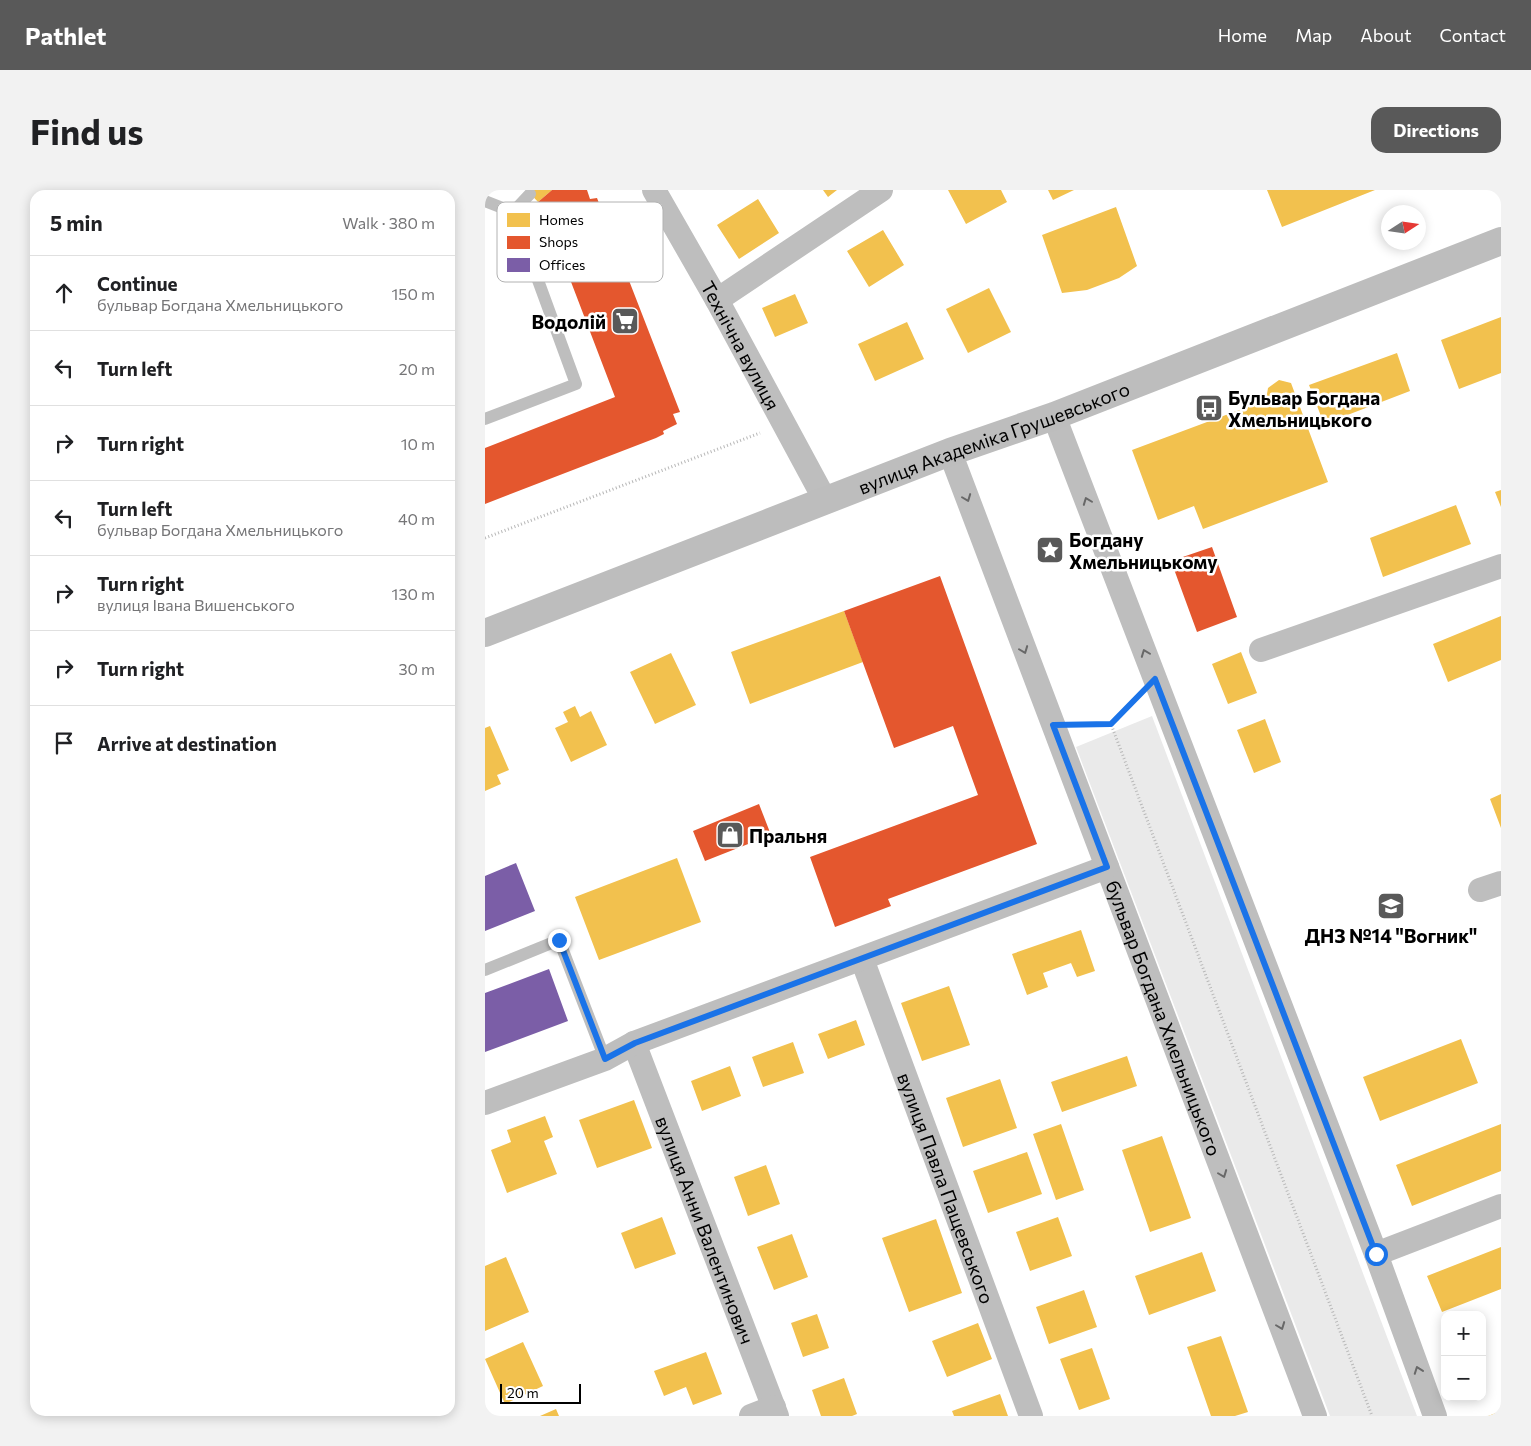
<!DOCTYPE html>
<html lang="en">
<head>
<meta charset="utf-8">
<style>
  :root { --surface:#fff; --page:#f2f2f2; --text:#202124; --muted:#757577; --line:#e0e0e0; --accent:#595959 }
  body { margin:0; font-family:Commissioner,sans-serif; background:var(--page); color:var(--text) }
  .controls { position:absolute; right:15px; bottom:15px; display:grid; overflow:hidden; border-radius:10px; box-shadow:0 2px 12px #0003 }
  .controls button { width:45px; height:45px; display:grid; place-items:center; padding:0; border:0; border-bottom:1px solid var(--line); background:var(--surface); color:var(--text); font:25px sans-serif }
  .compass { position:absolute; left:896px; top:15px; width:45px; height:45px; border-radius:50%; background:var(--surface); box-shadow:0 2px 12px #0003; rotate:78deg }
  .scale { position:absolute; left:15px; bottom:12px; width:81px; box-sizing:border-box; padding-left:5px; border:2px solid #000; border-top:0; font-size:14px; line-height:18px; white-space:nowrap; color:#000; -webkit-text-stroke:4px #fff; paint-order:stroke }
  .stop { position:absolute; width:15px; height:15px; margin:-11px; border:4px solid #1a73e8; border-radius:50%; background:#fff }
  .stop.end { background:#1a73e8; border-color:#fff; box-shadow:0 1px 5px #0008 }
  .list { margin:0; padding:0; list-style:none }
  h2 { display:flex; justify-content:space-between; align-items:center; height:65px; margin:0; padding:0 20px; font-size:21px }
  h2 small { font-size:16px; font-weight:400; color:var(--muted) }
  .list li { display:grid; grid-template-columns:32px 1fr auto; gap:15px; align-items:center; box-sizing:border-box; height:75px; padding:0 20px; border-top:1px solid var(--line) }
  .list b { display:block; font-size:19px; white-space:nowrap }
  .list p { margin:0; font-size:16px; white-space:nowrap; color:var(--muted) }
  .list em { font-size:16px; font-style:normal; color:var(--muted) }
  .icon { flex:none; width:28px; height:28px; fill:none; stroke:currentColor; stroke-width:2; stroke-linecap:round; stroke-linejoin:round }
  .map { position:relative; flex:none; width:1016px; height:1226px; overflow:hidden; border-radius:15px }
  header { display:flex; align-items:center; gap:30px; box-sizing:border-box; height:70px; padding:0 25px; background:var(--accent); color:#fff }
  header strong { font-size:24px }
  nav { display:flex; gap:28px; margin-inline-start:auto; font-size:18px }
  .intro { display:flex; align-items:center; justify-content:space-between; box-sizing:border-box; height:120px; padding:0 30px }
  h1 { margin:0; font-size:35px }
  .button { padding:12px 22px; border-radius:15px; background:var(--accent); color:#fff; font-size:18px; font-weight:700 }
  main { display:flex; gap:30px; padding:0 30px }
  aside { flex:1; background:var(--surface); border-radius:15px; box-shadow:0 2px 12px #0003 }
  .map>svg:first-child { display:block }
  .green { fill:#eaeaea }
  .homes { fill:#f2c14e }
  .shops { fill:#e4572e }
  .offices { fill:#7b5ea7 }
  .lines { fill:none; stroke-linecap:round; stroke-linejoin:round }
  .path { stroke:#b8b8b8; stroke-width:3; stroke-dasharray:1 2.5; stroke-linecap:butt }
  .service { stroke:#bebebe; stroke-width:12 }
  .minor { stroke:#bebebe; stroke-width:24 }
  .primary { stroke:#bdbdbd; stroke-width:28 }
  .oneway { stroke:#686868 }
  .route { stroke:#1a73e8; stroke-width:6 }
  .labels { text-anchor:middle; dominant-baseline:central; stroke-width:5; stroke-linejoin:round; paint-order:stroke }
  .poi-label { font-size:19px; font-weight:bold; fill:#000; stroke:#fff; text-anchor:start }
  .street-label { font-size:19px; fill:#000; stroke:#fff }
  .key { fill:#fff; stroke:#b2b2b2; stroke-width:1 }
  .key-label { font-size:14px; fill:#000 }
</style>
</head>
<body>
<header>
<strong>Pathlet</strong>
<nav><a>Home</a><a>Map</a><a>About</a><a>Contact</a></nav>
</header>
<div class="intro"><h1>Find us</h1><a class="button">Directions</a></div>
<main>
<aside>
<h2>5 min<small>Walk · 380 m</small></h2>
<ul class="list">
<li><svg class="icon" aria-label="ahead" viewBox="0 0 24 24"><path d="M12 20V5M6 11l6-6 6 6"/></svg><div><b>Continue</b><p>бульвар Богдана Хмельницького</p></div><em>150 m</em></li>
<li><svg class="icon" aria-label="left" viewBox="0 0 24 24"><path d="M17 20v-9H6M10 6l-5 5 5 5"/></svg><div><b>Turn left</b></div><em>20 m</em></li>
<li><svg class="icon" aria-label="right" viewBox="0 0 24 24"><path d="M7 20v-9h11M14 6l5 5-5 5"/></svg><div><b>Turn right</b></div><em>10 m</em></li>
<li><svg class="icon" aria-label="left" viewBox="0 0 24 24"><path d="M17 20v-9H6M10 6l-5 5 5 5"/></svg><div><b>Turn left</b><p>бульвар Богдана Хмельницького</p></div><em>40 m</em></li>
<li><svg class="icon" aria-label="right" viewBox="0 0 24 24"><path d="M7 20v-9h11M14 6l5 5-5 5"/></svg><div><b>Turn right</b><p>вулиця Івана Вишенського</p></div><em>130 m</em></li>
<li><svg class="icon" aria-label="right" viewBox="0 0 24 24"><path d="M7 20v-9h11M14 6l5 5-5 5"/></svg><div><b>Turn right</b></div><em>30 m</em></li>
<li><svg class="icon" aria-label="arrive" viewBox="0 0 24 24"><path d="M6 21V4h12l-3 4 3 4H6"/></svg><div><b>Arrive at destination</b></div></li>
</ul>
</aside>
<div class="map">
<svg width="1016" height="1226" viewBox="0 0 1016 1226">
  <rect width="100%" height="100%" fill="#fff"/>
  <path class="green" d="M 667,526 L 932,1226 L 845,1226 L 591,557 Z"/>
  <path class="homes" d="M 42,0 L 67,0 L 53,12 Z
    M 338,0 L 352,0 L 343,7 Z
    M 463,0 L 516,0 L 522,12 L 481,34 Z
    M 563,0 L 589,0 L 568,10 Z
    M 782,0 L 890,0 L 797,37 Z
    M 273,9 L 294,43 L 254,69 L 232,35 Z
    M 631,17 L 652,76 L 634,88 L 602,100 L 577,103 L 557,45 Z
    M 398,40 L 419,75 L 384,97 L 362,61 Z
    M 504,98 L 526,142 L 483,163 L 461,119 Z
    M 310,104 L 323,133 L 290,147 L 277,118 Z
    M 1016,127 L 1016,183 L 974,199 L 956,150 Z
    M 422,132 L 439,169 L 390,191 L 373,154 Z
    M 912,163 L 925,201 L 839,234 L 824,195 Z
    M 794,190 L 806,193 L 843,292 L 718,339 L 709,316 L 673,330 L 647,260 L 781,210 L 783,198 Z
    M 1016,300 L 1016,317 L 1010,302 Z
    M 971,315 L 986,354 L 898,387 L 885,348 Z
    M 359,421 L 378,472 L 265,514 L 246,462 Z
    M 1016,426 L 1016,470 L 963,492 L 948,454 Z
    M 756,462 L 772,503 L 743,514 L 727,474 Z
    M 186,463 L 211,515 L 170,534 L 145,482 Z
    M 90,516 L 95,527 L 106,521 L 122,555 L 86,572 L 70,538 L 83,532 L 78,522 Z
    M 780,529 L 796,572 L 769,583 L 752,540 Z
    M 5,536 L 24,580 L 12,585 L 16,594 L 0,601 L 0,538 Z
    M 1016,604 L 1016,638 L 1005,609 Z
    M 192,668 L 216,732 L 114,770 L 90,707 Z
    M 596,740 L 610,781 L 592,787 L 586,773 L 558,783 L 563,797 L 542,805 L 527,764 Z
    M 464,796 L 485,855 L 437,871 L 416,813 Z
    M 371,830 L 380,855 L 343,869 L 333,844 Z
    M 976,849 L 993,893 L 895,931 L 878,887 Z
    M 308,852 L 319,883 L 278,897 L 267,867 Z
    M 642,866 L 652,896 L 577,922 L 566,892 Z
    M 245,876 L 256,906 L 217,921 L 206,891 Z
    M 515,889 L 532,938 L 478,957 L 461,908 Z
    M 149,910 L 167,958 L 112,978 L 94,930 Z
    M 60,926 L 68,947 L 59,951 L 72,984 L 22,1003 L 6,960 L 26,952 L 22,940 Z
    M 576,934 L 599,1000 L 571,1010 L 548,944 Z
    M 1016,934 L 1016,981 L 927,1016 L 911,975 Z
    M 677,946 L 706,1028 L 665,1042 L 637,960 Z
    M 542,962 L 557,1004 L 503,1023 L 488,981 Z
    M 281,975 L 295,1014 L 263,1026 L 249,987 Z
    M 177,1027 L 191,1064 L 150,1079 L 136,1043 Z
    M 573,1027 L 587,1066 L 545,1081 L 531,1042 Z
    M 451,1029 L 477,1103 L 424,1122 L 397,1048 Z
    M 307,1044 L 323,1087 L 289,1100 L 272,1057 Z
    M 1016,1057 L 1016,1099 L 957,1122 L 942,1086 Z
    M 717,1062 L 731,1101 L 664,1125 L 650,1086 Z
    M 21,1067 L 44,1122 L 0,1141 L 0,1076 Z
    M 599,1100 L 612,1137 L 564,1154 L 551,1117 Z
    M 332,1124 L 344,1158 L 318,1167 L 306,1133 Z
    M 493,1133 L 507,1169 L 462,1187 L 447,1151 Z
    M 736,1146 L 763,1222 L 750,1226 L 726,1226 L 702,1157 Z
    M 38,1152 L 58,1196 L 20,1214 L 0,1169 Z
    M 607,1158 L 625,1209 L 594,1220 L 575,1169 Z
    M 221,1162 L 237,1204 L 208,1215 L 201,1197 L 179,1206 L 169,1181 Z
    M 359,1188 L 372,1224 L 367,1226 L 336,1226 L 327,1200 Z
    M 515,1204 L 523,1226 L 469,1226 L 467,1221 Z
    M 71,1219 L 74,1226 L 55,1226 Z
    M 1016,1221 L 1016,1226 L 1003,1226 Z"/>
  <path class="shops" d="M 67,0 L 102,0 L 105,9 L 112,8 L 195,222 L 188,224 L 192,234 L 178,241 L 179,244 L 171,248 L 0,314 L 0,258 L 130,207 L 57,16 L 53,12 Z
    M 727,357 L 752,427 L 712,442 L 686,371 Z
    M 455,386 L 552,654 L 403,709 L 406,716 L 350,737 L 325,667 L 493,605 L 468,536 L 409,558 L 359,421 Z
    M 274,614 L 286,645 L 220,671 L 208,641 Z"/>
  <path class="offices" d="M 31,673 L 50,721 L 0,741 L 0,686 Z
    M 64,779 L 83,831 L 0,862 L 0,803 Z"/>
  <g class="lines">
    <path class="path" d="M 0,348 L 275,243
      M 626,534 L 650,510
      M 596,535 L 626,534 L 887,1226"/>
    <path class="service" d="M 0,11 L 28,22 L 91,194 L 0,229
      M 28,22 L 45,4
      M 0,780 L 74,750 L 120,869"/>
    <g class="minor">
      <path id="s1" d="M 169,0 L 232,110 L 340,310"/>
      <path d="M 232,110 L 396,0"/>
      <path d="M 569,226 L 891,1064 L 950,1226"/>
      <path id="s2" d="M 465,262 L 830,1226"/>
      <path d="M 776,460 L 1016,376"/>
      <path d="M 995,700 L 1016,693"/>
      <path id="s3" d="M 377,769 L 546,1226"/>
      <path id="s4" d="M 149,853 L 292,1226"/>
      <path d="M 0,913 L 120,869 L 149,853 L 622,677"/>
      <path d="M 891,1064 L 1016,1016"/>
      <path d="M 266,1226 L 289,1217"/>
    </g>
    <path class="primary" id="s5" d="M 0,443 L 465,262 L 569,226 L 1016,51"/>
  </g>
  <defs><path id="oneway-chevron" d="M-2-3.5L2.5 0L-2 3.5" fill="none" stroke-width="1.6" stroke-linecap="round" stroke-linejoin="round" transform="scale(1.25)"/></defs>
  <g class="oneway">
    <use href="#oneway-chevron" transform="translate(482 308) rotate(69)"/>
    <use href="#oneway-chevron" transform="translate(602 311) rotate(-111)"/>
    <use href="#oneway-chevron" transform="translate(539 460) rotate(69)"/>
    <use href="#oneway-chevron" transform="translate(660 463) rotate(-111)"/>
    <use href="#oneway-chevron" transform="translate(738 984) rotate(69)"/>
    <use href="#oneway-chevron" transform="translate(796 1136) rotate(69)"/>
    <use href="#oneway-chevron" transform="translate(933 1180) rotate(-110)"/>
  </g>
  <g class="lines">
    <path class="route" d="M 74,750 L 120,869 L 150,853 L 622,677 L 568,535 L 626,534 L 670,489 L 891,1064"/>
  </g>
  <defs>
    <g id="supermarket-square" transform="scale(1.4375)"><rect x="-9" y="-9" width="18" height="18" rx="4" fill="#595959" stroke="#fff"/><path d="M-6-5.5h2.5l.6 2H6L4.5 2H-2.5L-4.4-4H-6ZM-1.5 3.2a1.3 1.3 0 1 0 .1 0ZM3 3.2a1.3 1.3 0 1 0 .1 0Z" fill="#fff"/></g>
    <g id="bus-square" transform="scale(1.4375)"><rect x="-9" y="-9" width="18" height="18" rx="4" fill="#595959" stroke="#fff"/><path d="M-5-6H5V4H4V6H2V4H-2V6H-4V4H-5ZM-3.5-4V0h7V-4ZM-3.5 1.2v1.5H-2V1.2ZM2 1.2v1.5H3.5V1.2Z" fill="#fff"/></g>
    <g id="sight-square" transform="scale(1.4375)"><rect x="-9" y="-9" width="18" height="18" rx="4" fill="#595959" stroke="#fff"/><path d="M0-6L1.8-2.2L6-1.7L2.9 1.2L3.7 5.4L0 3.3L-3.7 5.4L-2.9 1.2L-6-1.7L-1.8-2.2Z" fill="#fff"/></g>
    <g id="shop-square" transform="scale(1.4375)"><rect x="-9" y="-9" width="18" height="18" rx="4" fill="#595959" stroke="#fff"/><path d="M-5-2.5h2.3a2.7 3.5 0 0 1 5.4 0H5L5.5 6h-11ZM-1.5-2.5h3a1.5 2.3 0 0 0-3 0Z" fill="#fff"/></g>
    <g id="school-square" transform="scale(1.4375)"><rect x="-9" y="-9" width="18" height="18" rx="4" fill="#595959" stroke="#fff"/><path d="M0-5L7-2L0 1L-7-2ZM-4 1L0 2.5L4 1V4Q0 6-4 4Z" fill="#fff"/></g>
  </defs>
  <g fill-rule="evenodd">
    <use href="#supermarket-square" x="140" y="131"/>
    <use href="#bus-square" x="724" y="218"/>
    <use href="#sight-square" x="565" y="360"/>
    <use href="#shop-square" x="245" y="645"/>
    <use href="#school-square" x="906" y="716"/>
  </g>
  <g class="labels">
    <g class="poi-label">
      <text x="121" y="131" text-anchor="end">Водолій</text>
      <text x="743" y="207">Бульвар Богдана<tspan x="743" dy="22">Хмельницького</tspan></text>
      <text x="584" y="349">Богдану<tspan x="584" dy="22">Хмельницькому</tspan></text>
      <text x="264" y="645">Пральня</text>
      <text x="906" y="745" text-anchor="middle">ДНЗ №14 "Вогник"</text>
    </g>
    <g class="street-label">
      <text stroke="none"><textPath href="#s1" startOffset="178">Технічна вулиця</textPath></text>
      <text stroke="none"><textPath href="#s5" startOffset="545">вулиця Академіка Грушевського</textPath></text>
      <text stroke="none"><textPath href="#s2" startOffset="605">бульвар Богдана Хмельницького</textPath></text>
      <text stroke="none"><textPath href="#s3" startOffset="244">вулиця Павла Пащевського</textPath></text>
      <text stroke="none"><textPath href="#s4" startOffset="200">вулиця Анни Валентинович</textPath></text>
    </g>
  </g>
  <rect x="12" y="12" width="166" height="80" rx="8" class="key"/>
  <rect x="22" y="23" width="23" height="14" fill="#f2c14e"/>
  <rect x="22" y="46" width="23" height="13" fill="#e4572e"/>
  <rect x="22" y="68" width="23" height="14" fill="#7b5ea7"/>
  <g class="key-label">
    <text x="54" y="35">Homes</text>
    <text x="54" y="57">Shops</text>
    <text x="54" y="80">Offices</text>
  </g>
</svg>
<div class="controls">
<button>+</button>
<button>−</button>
</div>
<svg class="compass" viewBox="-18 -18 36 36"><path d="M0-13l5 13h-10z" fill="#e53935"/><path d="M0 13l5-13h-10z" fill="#757577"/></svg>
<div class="scale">20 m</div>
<div class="stop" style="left:891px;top:1064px"></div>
<div class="stop end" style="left:74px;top:750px"></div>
</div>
</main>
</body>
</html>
